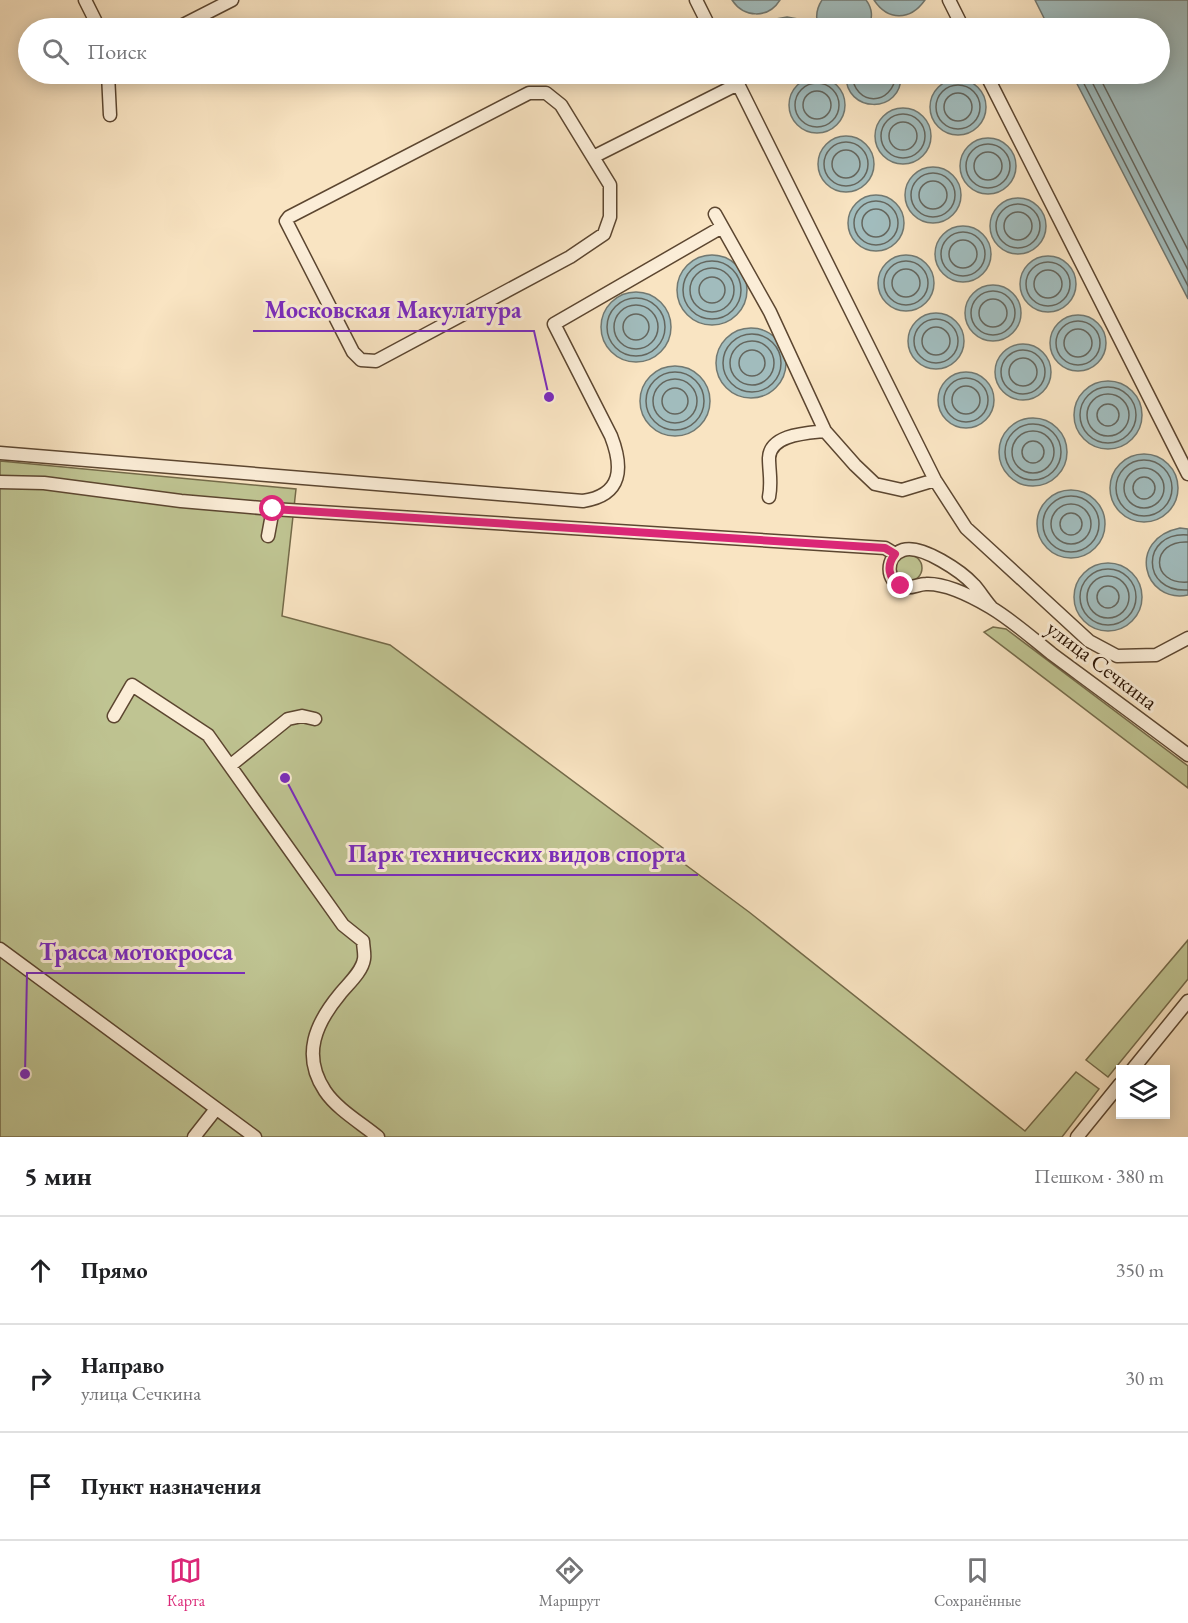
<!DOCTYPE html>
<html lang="ru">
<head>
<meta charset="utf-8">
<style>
  :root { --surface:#fff; --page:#f6f6f6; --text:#202124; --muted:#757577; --line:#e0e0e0; --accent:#db2777 }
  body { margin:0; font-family:"EB Garamond",serif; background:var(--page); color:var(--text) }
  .controls { position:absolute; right:18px; bottom:18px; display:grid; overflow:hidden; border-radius:0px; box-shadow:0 3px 15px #0003 }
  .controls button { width:54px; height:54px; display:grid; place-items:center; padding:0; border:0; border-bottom:2px solid var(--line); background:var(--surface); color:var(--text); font:30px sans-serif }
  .stop { position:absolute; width:18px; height:18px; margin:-14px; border:4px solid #db2777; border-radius:50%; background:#fff }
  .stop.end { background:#db2777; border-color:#fff; box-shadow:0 2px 6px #0008 }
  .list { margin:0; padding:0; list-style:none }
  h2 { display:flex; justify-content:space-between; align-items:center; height:78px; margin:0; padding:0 24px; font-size:26px }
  h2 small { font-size:20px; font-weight:400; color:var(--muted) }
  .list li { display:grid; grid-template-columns:39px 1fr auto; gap:18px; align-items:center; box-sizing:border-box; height:108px; padding:0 24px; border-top:2px solid var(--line) }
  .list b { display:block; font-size:22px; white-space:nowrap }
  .list p { margin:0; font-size:20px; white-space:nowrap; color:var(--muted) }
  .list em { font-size:20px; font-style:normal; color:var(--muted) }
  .icon { flex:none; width:33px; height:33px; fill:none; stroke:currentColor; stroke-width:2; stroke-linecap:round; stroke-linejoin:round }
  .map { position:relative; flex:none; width:1188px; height:1137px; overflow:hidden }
  .search { position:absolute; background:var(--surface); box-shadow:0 3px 15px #0003; left:18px; right:18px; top:18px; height:66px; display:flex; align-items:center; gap:15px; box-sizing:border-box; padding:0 21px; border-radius:33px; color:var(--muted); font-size:22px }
  .sheet { height:402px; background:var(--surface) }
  nav { display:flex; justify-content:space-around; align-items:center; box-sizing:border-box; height:84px; border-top:2px solid var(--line); background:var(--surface); font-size:16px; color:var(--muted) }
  nav a { display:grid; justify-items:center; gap:3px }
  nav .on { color:var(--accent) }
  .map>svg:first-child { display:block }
  .green { fill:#bfc492; stroke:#746a49; stroke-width:1.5 }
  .water { fill:#a1bcbd; stroke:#717871; stroke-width:1.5 }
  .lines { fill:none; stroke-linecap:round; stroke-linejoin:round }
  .shore { stroke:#64665e; stroke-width:1.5 }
  .minor-casing { stroke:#5c4630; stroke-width:15 }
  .minor { stroke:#fbedd7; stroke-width:12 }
  .route { stroke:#db2777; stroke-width:8 }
  .labels { text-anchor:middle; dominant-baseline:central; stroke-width:6; stroke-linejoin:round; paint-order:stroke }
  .street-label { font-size:22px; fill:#281100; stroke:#fbedd7 }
  .leader { fill:none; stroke:#7b2cbf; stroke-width:2 }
  .callout-dot { fill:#7b2cbf; stroke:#fbedd7; stroke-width:2 }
  .callout-label { font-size:24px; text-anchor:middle; font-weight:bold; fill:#7b2cbf; stroke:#fbedd7; stroke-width:6; stroke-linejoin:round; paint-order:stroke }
</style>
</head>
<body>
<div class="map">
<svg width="1188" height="1137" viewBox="0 0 1188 1137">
  <rect width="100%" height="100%" fill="#f9e4c2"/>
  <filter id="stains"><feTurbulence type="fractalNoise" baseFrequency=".00333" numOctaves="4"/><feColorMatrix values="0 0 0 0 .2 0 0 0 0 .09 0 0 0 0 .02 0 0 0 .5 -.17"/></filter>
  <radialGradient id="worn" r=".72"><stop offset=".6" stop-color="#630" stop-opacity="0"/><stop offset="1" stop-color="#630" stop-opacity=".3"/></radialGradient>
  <path class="green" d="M 0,461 L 296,489 L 282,616 L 390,645 L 749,912 L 1025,1131 L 1076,1072 L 1099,1089 L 1062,1137 L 0,1137 Z
    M896 568a13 13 0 1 1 26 0a13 13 0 1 1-26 0Z
    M 993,627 L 1006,629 L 1188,766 L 1188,788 L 984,632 Z
    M 1188,940 L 1188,979 L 1108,1077 L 1086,1060 Z"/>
  <path class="water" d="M 732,0 L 780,0 C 768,19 744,18 732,0 Z
    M 822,0 L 866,0 C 873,9 872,17 870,27 L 819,28 C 815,18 816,9 822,0 Z
    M 874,0 L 925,0 C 910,21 888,21 874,0 Z
    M 1035,0 L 1188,0 L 1188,299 L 1072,74 L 1160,74 L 1160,28 L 1049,28 Z
    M 787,17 L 798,19 L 810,28 L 765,28 L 776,19 Z
    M 929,20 L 940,22 L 949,28 L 909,28 L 918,22 Z
    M 846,74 L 901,74 C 903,115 844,114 846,74 Z
    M789 105a28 28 0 1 1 56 0a28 28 0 1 1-56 0Z
    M930 107a28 28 0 1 1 56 0a28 28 0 1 1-56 0Z
    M875 136a28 28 0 1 1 56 0a28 28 0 1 1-56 0Z
    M818 164a28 28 0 1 1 56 0a28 28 0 1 1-56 0Z
    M960 166a28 28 0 1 1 56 0a28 28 0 1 1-56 0Z
    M905 195a28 28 0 1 1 56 0a28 28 0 1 1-56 0Z
    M848 223a28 28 0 1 1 56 0a28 28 0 1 1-56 0Z
    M990 226a28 28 0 1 1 56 0a28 28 0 1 1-56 0Z
    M935 254a28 28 0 1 1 56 0a28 28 0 1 1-56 0Z
    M677 290a35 35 0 1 1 70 0a35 35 0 1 1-70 0Z
    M878 283a28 28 0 1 1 56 0a28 28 0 1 1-56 0Z
    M1020 284a28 28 0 1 1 56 0a28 28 0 1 1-56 0Z
    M965 313a28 28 0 1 1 56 0a28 28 0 1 1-56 0Z
    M601 327a35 35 0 1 1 70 0a35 35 0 1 1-70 0Z
    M908 341a28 28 0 1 1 56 0a28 28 0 1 1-56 0Z
    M1050 343a28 28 0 1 1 56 0a28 28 0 1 1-56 0Z
    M716 363a35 35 0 1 1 70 0a35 35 0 1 1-70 0Z
    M995 372a28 28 0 1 1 56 0a28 28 0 1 1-56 0Z
    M640 401a35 35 0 1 1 70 0a35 35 0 1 1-70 0Z
    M938 400a28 28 0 1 1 56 0a28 28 0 1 1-56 0Z
    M1074 415a34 34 0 1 1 68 0a34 34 0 1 1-68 0Z
    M999 452a34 34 0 1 1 68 0a34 34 0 1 1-68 0Z
    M1110 488a34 34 0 1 1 68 0a34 34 0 1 1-68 0Z
    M1037 524a34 34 0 1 1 68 0a34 34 0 1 1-68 0Z
    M 1180,528 L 1188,529 L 1188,595 C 1143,604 1126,539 1180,528 Z
    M1074 597a34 34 0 1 1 68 0a34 34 0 1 1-68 0Z"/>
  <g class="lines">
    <path class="shore" d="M 852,74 C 854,107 893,107 896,74
      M 1079,74 L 1188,286
      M 1088,74 L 1188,270
      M 1098,74 L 1188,250
      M795 105a22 22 0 1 1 44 0a22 22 0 1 1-44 0Z
      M936 107a22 22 0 1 1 44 0a22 22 0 1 1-44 0Z
      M803 105a14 14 0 1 1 28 0a14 14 0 1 1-28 0Z
      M944 107a14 14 0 1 1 28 0a14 14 0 1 1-28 0Z
      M881 136a22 22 0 1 1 44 0a22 22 0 1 1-44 0Z
      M889 136a14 14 0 1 1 28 0a14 14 0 1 1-28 0Z
      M824 164a22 22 0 1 1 44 0a22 22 0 1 1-44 0Z
      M966 166a22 22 0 1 1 44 0a22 22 0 1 1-44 0Z
      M832 164a14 14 0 1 1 28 0a14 14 0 1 1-28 0Z
      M974 166a14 14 0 1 1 28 0a14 14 0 1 1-28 0Z
      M911 195a22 22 0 1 1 44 0a22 22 0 1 1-44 0Z
      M919 195a14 14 0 1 1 28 0a14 14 0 1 1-28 0Z
      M854 223a22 22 0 1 1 44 0a22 22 0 1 1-44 0Z
      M996 226a22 22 0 1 1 44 0a22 22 0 1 1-44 0Z
      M862 223a14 14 0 1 1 28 0a14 14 0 1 1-28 0Z
      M1004 226a14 14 0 1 1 28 0a14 14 0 1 1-28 0Z
      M941 254a22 22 0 1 1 44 0a22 22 0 1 1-44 0Z
      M949 254a14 14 0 1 1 28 0a14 14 0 1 1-28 0Z
      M683 290a29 29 0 1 1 58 0a29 29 0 1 1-58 0Z
      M884 283a22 22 0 1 1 44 0a22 22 0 1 1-44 0Z
      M1026 284a22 22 0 1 1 44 0a22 22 0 1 1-44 0Z
      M690 290a22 22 0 1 1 44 0a22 22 0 1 1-44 0Z
      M892 283a14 14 0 1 1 28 0a14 14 0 1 1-28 0Z
      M1034 284a14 14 0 1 1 28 0a14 14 0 1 1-28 0Z
      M699 290a13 13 0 1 1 26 0a13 13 0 1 1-26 0Z
      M971 313a22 22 0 1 1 44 0a22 22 0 1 1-44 0Z
      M607 327a29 29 0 1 1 58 0a29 29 0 1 1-58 0Z
      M979 313a14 14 0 1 1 28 0a14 14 0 1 1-28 0Z
      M614 327a22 22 0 1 1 44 0a22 22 0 1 1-44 0Z
      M623 327a13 13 0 1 1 26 0a13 13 0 1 1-26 0Z
      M914 341a22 22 0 1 1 44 0a22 22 0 1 1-44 0Z
      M1056 343a22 22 0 1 1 44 0a22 22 0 1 1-44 0Z
      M922 341a14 14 0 1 1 28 0a14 14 0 1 1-28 0Z
      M1064 343a14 14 0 1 1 28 0a14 14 0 1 1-28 0Z
      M723 363a29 29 0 1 1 58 0a29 29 0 1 1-58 0Z
      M730 363a22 22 0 1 1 44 0a22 22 0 1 1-44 0Z
      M1001 372a22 22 0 1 1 44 0a22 22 0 1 1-44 0Z
      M739 363a13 13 0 1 1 26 0a13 13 0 1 1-26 0Z
      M1009 372a14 14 0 1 1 28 0a14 14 0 1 1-28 0Z
      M646 401a29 29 0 1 1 58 0a29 29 0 1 1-58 0Z
      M944 400a22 22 0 1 1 44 0a22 22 0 1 1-44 0Z
      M653 401a22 22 0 1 1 44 0a22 22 0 1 1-44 0Z
      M952 400a14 14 0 1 1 28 0a14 14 0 1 1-28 0Z
      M1080 415a28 28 0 1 1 56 0a28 28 0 1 1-56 0Z
      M662 401a13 13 0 1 1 26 0a13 13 0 1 1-26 0Z
      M1087 415a21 21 0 1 1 42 0a21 21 0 1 1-42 0Z
      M1097 415a11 11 0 1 1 22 0a11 11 0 1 1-22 0Z
      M1005 452a28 28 0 1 1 56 0a28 28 0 1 1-56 0Z
      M1012 452a21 21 0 1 1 42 0a21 21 0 1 1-42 0Z
      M1022 452a11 11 0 1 1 22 0a11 11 0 1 1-22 0Z
      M1116 488a28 28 0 1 1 56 0a28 28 0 1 1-56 0Z
      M1124 488a20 20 0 1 1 40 0a20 20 0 1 1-40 0Z
      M1133 488a11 11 0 1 1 22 0a11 11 0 1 1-22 0Z
      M1043 524a28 28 0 1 1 56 0a28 28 0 1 1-56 0Z
      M1051 524a20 20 0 1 1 40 0a20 20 0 1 1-40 0Z
      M1060 524a11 11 0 1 1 22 0a11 11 0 1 1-22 0Z
      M 1188,535 C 1141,531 1140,593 1188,590
      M 1188,542 C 1150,540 1150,585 1188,582
      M1080 597a28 28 0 1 1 56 0a28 28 0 1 1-56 0Z
      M1087 597a21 21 0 1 1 42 0a21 21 0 1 1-42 0Z
      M1097 597a11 11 0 1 1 22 0a11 11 0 1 1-22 0Z"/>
    <g class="minor-casing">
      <path id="minor" d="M 85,0 L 99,28
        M 696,0 L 710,28
        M 949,0 L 963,28
        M 181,26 L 232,0
        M 108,74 L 110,115
        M 733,74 L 935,480 L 966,528 L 1089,641 L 1117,656 L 1156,655 L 1188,638
        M 986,74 L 1188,474
        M 529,93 L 546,93 L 561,105 L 610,185 L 610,217 L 604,234 L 570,257 L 376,361 L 361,360 L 353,352 L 286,221 L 289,217 Z
        M 593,157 L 738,84
        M 715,214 L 770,312 L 825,431 L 855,465 L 875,484 L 902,490 L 935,480
        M 0,453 L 583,501 C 623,495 623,467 611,436 L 554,324 L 722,227
        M 0,482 L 44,483 L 181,501 L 273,509 L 885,548 L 895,554
        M 769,497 C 772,482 769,472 769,458 C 770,434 808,433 825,431
        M 268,536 L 273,509
        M 991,607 C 985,600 980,592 974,585 C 962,572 922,544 903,550 C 885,556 885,583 904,587 C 912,589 918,584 926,584 C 947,583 973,597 990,607 C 1012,620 1032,638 1052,654 C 1098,688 1143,721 1188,755
        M 114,716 L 132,685 L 208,735 L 343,925 L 363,941 C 363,946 365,954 364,959 C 362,972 348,984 340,994 C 316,1023 301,1055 325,1091 C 337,1109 361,1123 378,1137
        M 231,765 L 288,719 L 302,716 L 315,719
        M 0,949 L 255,1137
        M 1132,1070 L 1188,1001
        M 194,1137 L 216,1109
        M 1077,1137 L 1120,1084"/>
    </g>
    <use href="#minor" class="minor"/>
  </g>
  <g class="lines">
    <path class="route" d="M 273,509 L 885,548 L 895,554 C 886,566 888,578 901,586"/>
  </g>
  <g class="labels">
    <g class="street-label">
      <text transform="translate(1102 665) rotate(37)">улица Сечкина</text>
    </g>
  </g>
  <path class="leader" d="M549 397L534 331H253M285 778L336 875H698M25 1074L27 973H245"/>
  <g class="callout-dot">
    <circle cx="549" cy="397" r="6"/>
    <circle cx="285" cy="778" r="6"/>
    <circle cx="25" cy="1074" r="6"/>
  </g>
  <g class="callout-label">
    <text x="393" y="318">Московская Макулатура</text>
    <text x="517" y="862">Парк технических видов спорта</text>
    <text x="136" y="960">Трасса мотокросса</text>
  </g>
  <rect width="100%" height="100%" filter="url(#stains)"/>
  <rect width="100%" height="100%" fill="url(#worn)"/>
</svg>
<div class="controls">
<button><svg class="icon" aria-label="layers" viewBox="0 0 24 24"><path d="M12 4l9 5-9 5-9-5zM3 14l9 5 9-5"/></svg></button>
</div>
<div class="stop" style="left:273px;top:509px"></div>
<div class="stop end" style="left:901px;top:586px"></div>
<div class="search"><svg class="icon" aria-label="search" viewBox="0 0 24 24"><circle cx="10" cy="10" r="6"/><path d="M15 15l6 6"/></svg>Поиск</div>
</div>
<section class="sheet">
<h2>5 мин<small>Пешком · 380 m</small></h2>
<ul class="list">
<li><svg class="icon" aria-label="ahead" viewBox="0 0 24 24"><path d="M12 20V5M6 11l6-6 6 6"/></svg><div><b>Прямо</b></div><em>350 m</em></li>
<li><svg class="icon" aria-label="right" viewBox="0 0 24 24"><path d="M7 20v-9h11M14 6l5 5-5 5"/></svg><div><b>Направо</b><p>улица Сечкина</p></div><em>30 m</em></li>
<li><svg class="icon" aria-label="arrive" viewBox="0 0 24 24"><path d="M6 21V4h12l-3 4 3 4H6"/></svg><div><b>Пункт назначения</b></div></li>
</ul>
</section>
<nav>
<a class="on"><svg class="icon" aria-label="map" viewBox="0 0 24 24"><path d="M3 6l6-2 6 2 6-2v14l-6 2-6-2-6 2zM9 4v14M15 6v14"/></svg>Карта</a>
<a><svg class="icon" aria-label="directions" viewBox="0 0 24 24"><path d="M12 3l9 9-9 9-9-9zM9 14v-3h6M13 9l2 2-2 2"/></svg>Маршрут</a>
<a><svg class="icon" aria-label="saved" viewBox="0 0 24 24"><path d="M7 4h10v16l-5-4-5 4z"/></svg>Сохранённые</a>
</nav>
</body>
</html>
